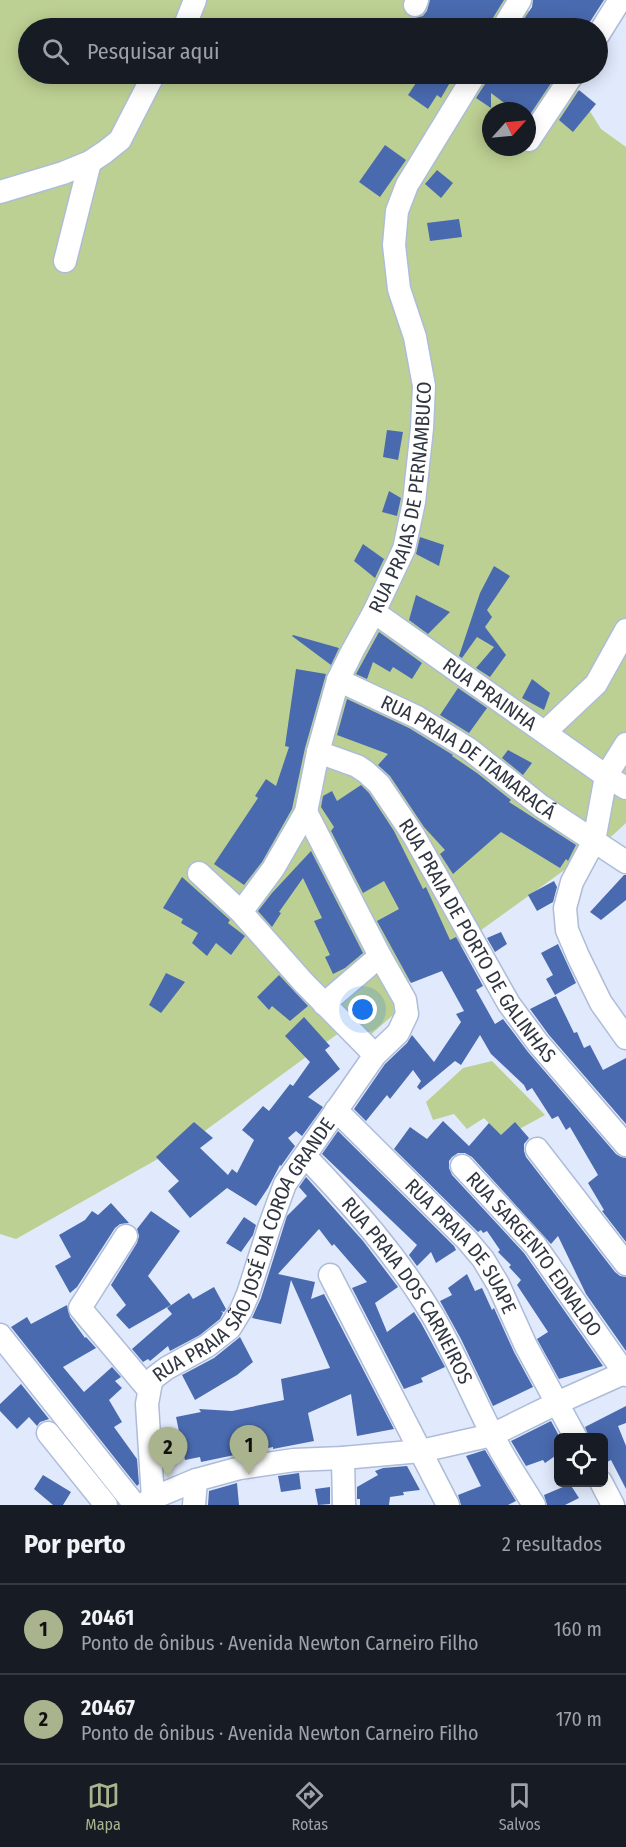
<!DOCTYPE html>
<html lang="pt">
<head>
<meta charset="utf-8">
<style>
  :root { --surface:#171b24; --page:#242831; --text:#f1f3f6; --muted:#9ea1a6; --line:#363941; --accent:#a9b38e }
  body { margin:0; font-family:"Fira Sans Condensed",sans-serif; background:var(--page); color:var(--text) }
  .controls { position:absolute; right:18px; bottom:18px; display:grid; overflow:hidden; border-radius:9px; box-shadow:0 3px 15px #0003 }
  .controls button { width:54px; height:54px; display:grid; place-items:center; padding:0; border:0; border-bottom:2px solid var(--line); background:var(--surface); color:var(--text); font:30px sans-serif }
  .compass { position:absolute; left:482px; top:102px; width:54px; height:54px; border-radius:50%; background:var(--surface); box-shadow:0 3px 15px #0003; rotate:63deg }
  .you { position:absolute; left:363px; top:1010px; width:21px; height:21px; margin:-15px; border:4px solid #fff; border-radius:50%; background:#1a73e8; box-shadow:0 0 0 9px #1a73e833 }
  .badge { display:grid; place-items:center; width:39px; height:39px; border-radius:50%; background:var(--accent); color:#111; font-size:20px; font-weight:700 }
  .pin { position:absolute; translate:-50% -50px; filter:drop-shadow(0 2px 3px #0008) }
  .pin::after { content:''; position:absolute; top:32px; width:21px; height:18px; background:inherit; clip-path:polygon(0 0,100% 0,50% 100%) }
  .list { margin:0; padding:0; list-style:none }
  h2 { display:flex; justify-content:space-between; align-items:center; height:78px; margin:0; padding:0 24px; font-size:26px }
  h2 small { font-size:20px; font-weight:400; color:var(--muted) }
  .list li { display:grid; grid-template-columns:39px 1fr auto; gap:18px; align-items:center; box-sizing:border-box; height:90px; padding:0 24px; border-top:2px solid var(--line) }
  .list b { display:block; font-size:22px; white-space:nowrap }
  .list p { margin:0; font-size:20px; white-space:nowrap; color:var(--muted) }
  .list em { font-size:20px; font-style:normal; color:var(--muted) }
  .icon { flex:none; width:33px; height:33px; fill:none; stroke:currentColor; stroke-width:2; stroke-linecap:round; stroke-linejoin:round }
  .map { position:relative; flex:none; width:626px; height:1505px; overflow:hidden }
  .search { position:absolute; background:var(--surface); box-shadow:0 3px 15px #0003; left:18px; right:18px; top:18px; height:66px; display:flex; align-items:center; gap:15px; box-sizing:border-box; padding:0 21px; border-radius:33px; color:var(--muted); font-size:22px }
  .sheet { height:258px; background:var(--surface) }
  nav { display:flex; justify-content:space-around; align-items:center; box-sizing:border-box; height:84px; border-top:2px solid var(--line); background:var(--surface); font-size:16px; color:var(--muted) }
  nav a { display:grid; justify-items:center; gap:3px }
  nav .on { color:var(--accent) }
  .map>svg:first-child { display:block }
  .green { fill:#bdd093; fill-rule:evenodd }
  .building { fill:#4a6aaf }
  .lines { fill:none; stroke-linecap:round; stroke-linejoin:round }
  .minor-casing { stroke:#adbcd8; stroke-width:25 }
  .minor { stroke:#fff; stroke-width:22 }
  .labels { text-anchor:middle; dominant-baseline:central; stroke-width:6; stroke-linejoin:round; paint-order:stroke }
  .street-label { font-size:20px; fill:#303641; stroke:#fff }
</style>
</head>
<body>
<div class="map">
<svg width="626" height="1505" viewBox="0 0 626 1505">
  <rect width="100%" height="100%" fill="#e1eafc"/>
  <path class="green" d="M 0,0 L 522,0 L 539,28 L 28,28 L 28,74 L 567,74 L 601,129 L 626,147 L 626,823 L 613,835 L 394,993 L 402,1007 L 367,1038 L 354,1022 L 195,1138 L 16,1239 L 0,1234 ZM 491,111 L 527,111 L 527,147 L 491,147 Z
    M 492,1061 L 545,1115 L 503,1138 L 484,1118 L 467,1129 L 454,1114 L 433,1120 L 426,1102 L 463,1068 Z"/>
  <path class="building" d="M 430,0 L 504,0 L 491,21 L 490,28 L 410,28 L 415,18 L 423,16 L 427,11 Z
    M 533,0 L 604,0 L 586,28 L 518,28 L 532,7 Z
    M 422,74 L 459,74 L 455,82 L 452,79 L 441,98 L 437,95 L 428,109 L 408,95 Z
    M 488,74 L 557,74 L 527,119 L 527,111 L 515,111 L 491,93 L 491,108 L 476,98 L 487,81 Z
    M 579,90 L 596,104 L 573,132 L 559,120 Z
    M 385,145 L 406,160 L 380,197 L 359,182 Z
    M 437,170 L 453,183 L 441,198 L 425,184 Z
    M 459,219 L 462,237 L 430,241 L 427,223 Z
    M 387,430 L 403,432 L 398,460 L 383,457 Z
    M 389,491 L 401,498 L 397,516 L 382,512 Z
    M 420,537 L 444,545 L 439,566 L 416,554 Z
    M 363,544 L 384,559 L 375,578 L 354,561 Z
    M 494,566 L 510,576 L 487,610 L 492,617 L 485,627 L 506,655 L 490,677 L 476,668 L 494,647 L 477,637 L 462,658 L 459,656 L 480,593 Z
    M 416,595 L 450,612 L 428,634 L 409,620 Z
    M 379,632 L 422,663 L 412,679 L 393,667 L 390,672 L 373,662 L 367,679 L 356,674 Z
    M 293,635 L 339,648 L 331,665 L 292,636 Z
    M 296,669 L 326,674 L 305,748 L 292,809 L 262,862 L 244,885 L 214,864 L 258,798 L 255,796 L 266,779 L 276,786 L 289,747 L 285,746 Z
    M 532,679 L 550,693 L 544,710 L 522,698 Z
    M 458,688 L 487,708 L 469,733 L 440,715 Z
    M 347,699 L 409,728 L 453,755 L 452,756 L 477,773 L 511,800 L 509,802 L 576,845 L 568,861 L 566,859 L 560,868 L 501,832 L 453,874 L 440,854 L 445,850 L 424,827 L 390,776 L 378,765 L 388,754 L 337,735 Z
    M 508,750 L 532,763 L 523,775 L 502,758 Z
    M 361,785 L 369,793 L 394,831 L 423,889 L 426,887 L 450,940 L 456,937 L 483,986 L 476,990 L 495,1024 L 503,1019 L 528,1052 L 616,1154 L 621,1157 L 626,1158 L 626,1242 L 602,1211 L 604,1210 L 588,1183 L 598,1175 L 570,1127 L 566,1130 L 558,1116 L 552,1119 L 532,1088 L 527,1091 L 524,1085 L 491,1054 L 480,1035 L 461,1065 L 455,1061 L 420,1090 L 417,1087 L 421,1081 L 413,1070 L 390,1099 L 387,1095 L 366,1121 L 354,1109 L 385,1064 L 407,1043 L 412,1035 L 434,1062 L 461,1022 L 456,1014 L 464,1011 L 442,971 L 411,983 L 377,921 L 399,909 L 384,881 L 363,893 L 331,831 L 334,827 L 321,807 L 323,796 L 332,791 L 337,801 Z
    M 311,851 L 363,953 L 345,968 L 333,974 L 325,957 L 330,955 L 314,921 L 322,918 L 303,878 L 279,912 L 281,913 L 272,927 L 258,911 L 272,893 Z
    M 624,875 L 626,875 L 626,900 L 601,920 L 590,912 Z
    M 182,877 L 230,920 L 228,923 L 245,936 L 231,955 L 216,943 L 207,956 L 192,943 L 198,933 L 181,923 L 183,919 L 163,908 Z
    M 554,881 L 557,887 L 553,902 L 537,911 L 528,895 Z
    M 501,932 L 507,944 L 495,952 L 487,938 Z
    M 558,944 L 576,983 L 555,995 L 546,979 L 553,975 L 541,953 Z
    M 166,973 L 185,982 L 161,1013 L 149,1005 Z
    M 279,975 L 308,1006 L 290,1021 L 272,1006 L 269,1010 L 257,997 Z
    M 556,996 L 574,1033 L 577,1032 L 584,1048 L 590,1045 L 603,1070 L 626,1058 L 626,1124 L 549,1035 L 530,1009 Z
    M 304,1017 L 330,1046 L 325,1050 L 340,1069 L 308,1097 L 323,1107 L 302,1136 L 296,1131 L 288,1138 L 295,1146 L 281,1166 L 280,1165 L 268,1188 L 256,1206 L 227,1188 L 190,1218 L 168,1191 L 179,1181 L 156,1157 L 194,1122 L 213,1138 L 200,1148 L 228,1175 L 232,1169 L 237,1173 L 254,1140 L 242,1130 L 263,1106 L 269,1111 L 290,1084 L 293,1086 L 310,1062 L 285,1036 Z
    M 443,1121 L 469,1146 L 489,1123 L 501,1135 L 515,1122 L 529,1138 L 524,1144 L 524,1151 L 526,1157 L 615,1272 L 620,1276 L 626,1277 L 626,1351 L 586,1294 L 558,1236 L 551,1244 L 472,1157 L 465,1153 L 458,1153 L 452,1157 L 449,1161 L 449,1168 L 452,1175 L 524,1253 L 603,1366 L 559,1379 L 537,1339 L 548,1332 L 517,1285 L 521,1280 L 509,1267 L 511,1265 L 498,1252 L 500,1250 L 487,1231 L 483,1233 L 481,1230 L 478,1232 L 394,1149 L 410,1127 L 427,1139 Z
    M 338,1131 L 454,1246 L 456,1250 L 436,1263 L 431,1252 L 417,1266 L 409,1255 L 417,1245 L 322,1154 Z
    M 306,1177 L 363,1241 L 398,1287 L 375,1303 L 387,1332 L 414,1312 L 421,1323 L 445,1367 L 421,1378 L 423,1382 L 404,1389 L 352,1288 L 367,1282 L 334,1244 L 332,1246 L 319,1229 L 278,1274 L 315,1282 L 311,1299 L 324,1294 L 394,1429 L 357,1436 L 351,1394 L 308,1413 L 314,1441 L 273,1449 L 273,1447 L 201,1462 L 200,1457 L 185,1460 L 176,1417 L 201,1412 L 199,1409 L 232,1411 L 284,1400 L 281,1379 L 330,1368 L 291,1280 L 281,1324 L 252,1318 L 261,1298 L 287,1216 L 307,1196 L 299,1187 Z
    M 111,1203 L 129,1223 L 120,1224 L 115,1228 L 77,1287 L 70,1293 L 55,1266 L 71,1257 L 59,1235 L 85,1220 L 92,1211 L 98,1215 Z
    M 151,1211 L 180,1231 L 148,1276 L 171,1305 L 129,1329 L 116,1315 L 126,1305 L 111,1285 L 137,1243 L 139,1236 L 137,1229 Z
    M 244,1217 L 256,1225 L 253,1235 L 241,1252 L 226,1243 Z
    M 467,1274 L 475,1291 L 482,1288 L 492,1310 L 494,1308 L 514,1352 L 533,1387 L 493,1406 L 461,1339 L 440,1301 L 452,1295 L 448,1288 Z
    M 214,1287 L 226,1309 L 224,1312 L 221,1311 L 223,1313 L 220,1319 L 200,1335 L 170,1351 L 168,1346 L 150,1361 L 148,1359 L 143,1362 L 132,1349 L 172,1314 L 167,1308 L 189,1293 L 193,1299 Z
    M 67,1305 L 70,1317 L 85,1338 L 86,1337 L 96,1348 L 63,1367 L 84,1392 L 112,1367 L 121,1377 L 115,1381 L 122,1388 L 109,1400 L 122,1422 L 114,1427 L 137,1459 L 139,1484 L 137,1486 L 11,1327 L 27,1317 L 31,1324 Z
    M 240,1337 L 253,1362 L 237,1375 L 195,1400 L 182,1375 L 214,1358 Z
    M 21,1384 L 49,1419 L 40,1422 L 37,1426 L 29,1417 L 17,1429 L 0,1411 L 0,1404 Z
    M 626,1406 L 626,1423 L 618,1426 L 626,1446 L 626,1489 L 611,1460 L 603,1464 L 603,1437 L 589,1437 L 585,1427 Z
    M 551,1421 L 558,1434 L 558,1454 L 545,1463 L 543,1460 L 526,1466 L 511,1441 Z
    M 485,1450 L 516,1501 L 508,1505 L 461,1505 L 458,1495 L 481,1486 L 466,1456 Z
    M 407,1466 L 420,1490 L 403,1492 L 404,1495 L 390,1497 L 389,1505 L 360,1505 L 360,1499 L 357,1499 L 357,1487 L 378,1475 L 375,1471 L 383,1468 Z
    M 299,1473 L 301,1489 L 281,1492 L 278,1476 Z
    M 43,1475 L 71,1492 L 63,1505 L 53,1505 L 34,1489 Z
    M 237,1483 L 239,1505 L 208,1505 L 209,1491 Z
    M 570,1484 L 579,1498 L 565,1505 L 547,1505 L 544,1495 Z
    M 330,1487 L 330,1504 L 318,1505 L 315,1489 Z"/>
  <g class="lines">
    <g class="minor-casing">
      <g id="minor">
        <path d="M 415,5 L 417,0"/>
        <path d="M 184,28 L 195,0"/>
        <path d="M 503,28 L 520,0"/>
        <path d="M 598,35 L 620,0"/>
        <path d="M 529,140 L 573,74"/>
        <path d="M 0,192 L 63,173 L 90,162 L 105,152 L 120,140 L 154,74"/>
        <path d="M 65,261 L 90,162"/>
        <path id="s1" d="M 374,612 L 606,776 L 626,788"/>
        <path id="s2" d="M 338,680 L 417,717 L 469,749 L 541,806 L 626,862"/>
        <path d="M 545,732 L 596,684 L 626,630"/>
        <path d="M 626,744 L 606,776 L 594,841 L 572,882 L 565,908 L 567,930 L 578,956 L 601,1003 L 626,1038"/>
        <path id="s3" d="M 318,752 L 357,766 L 366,772 L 379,784 L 414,836 L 509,1004 L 538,1043 L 626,1145"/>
        <path d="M 199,873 L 241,912 L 304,983 L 375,1055"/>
        <path id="s4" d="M 241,912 L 273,869 L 306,812 L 318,752 L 338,680 L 353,650 L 374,612 L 404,549 L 414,502 L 422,428 L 424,386 L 415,337 L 399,289 L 394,245 L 397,211 L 407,185 L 475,74"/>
        <path d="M 324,1004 L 380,956"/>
        <path id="s5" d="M 336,1110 L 467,1240 L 483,1259 L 498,1284 L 526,1346 L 576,1438"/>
        <path d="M 537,1149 L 626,1264"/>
        <path id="s6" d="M 305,1156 C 352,1205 398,1257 433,1316 C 455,1354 472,1395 492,1434 C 504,1459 520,1482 534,1505"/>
        <path id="s7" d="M 462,1166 L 535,1245 L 626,1375"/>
        <path d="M 126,1236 L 80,1308 L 149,1390"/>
        <path d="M 330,1275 L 448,1505"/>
        <path d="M 0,1335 L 135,1505"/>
        <path d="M 48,1433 L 106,1505"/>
        <path d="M 343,1458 L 344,1505"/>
        <path d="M 601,1482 L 613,1505"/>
        <path id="s8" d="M 153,1498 L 147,1404 L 151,1382 L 155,1377 L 167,1368 L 207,1346 L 230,1328 L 241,1310 L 248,1294 L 270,1225 L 285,1184 L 375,1055 L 398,1033 L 407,1014 L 405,1000 L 380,956 L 306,812"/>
        <path d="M 142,1505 L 153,1498 L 196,1480 L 240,1468 L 294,1460 L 343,1458 L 421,1451 L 492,1435 L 557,1403 L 626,1372"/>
        <path d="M 194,1505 L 196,1480"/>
      </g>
    </g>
    <use href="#minor" class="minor"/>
  </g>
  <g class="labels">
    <g class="street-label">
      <text stroke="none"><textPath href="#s4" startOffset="452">RUA PRAIAS DE PERNAMBUCO</textPath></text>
      <text stroke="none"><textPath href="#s1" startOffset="142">RUA PRAINHA</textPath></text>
      <text stroke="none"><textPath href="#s2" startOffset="152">RUA PRAIA DE ITAMARACÁ</textPath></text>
      <text stroke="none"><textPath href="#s3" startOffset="255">RUA PRAIA DE PORTO DE GALINHAS</textPath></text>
      <text stroke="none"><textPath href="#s5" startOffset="186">RUA PRAIA DE SUAPE</textPath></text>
      <text stroke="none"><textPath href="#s8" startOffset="284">RUA PRAIA SÃO JOSÉ DA COROA GRANDE</textPath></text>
      <text stroke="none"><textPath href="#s7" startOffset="114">RUA SARGENTO EDNALDO</textPath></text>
      <text stroke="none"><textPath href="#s6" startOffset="170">RUA PRAIA DOS CARNEIROS</textPath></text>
    </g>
  </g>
</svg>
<div class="controls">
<button><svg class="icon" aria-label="locate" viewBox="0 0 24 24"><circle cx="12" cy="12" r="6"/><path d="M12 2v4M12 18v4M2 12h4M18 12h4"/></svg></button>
</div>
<svg class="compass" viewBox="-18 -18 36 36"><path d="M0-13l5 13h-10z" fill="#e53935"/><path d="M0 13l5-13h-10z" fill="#9ea1a6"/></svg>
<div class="you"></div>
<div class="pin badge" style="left:249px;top:1475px">1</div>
<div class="pin badge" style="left:168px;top:1477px">2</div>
<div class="search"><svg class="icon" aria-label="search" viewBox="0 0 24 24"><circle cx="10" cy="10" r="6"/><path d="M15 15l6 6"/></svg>Pesquisar aqui</div>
</div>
<section class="sheet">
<h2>Por perto<small>2 resultados</small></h2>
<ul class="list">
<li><span class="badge">1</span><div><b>20461</b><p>Ponto de ônibus · Avenida Newton Carneiro Filho</p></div><em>160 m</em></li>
<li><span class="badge">2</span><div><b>20467</b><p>Ponto de ônibus · Avenida Newton Carneiro Filho</p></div><em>170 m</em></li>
</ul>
</section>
<nav>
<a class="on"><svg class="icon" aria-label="map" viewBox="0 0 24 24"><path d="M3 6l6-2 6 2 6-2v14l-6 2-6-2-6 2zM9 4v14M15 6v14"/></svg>Mapa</a>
<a><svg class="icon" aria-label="directions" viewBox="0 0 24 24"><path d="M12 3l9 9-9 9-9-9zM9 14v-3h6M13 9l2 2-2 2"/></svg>Rotas</a>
<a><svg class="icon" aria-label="saved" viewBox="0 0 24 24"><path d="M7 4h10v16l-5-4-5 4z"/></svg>Salvos</a>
</nav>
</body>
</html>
